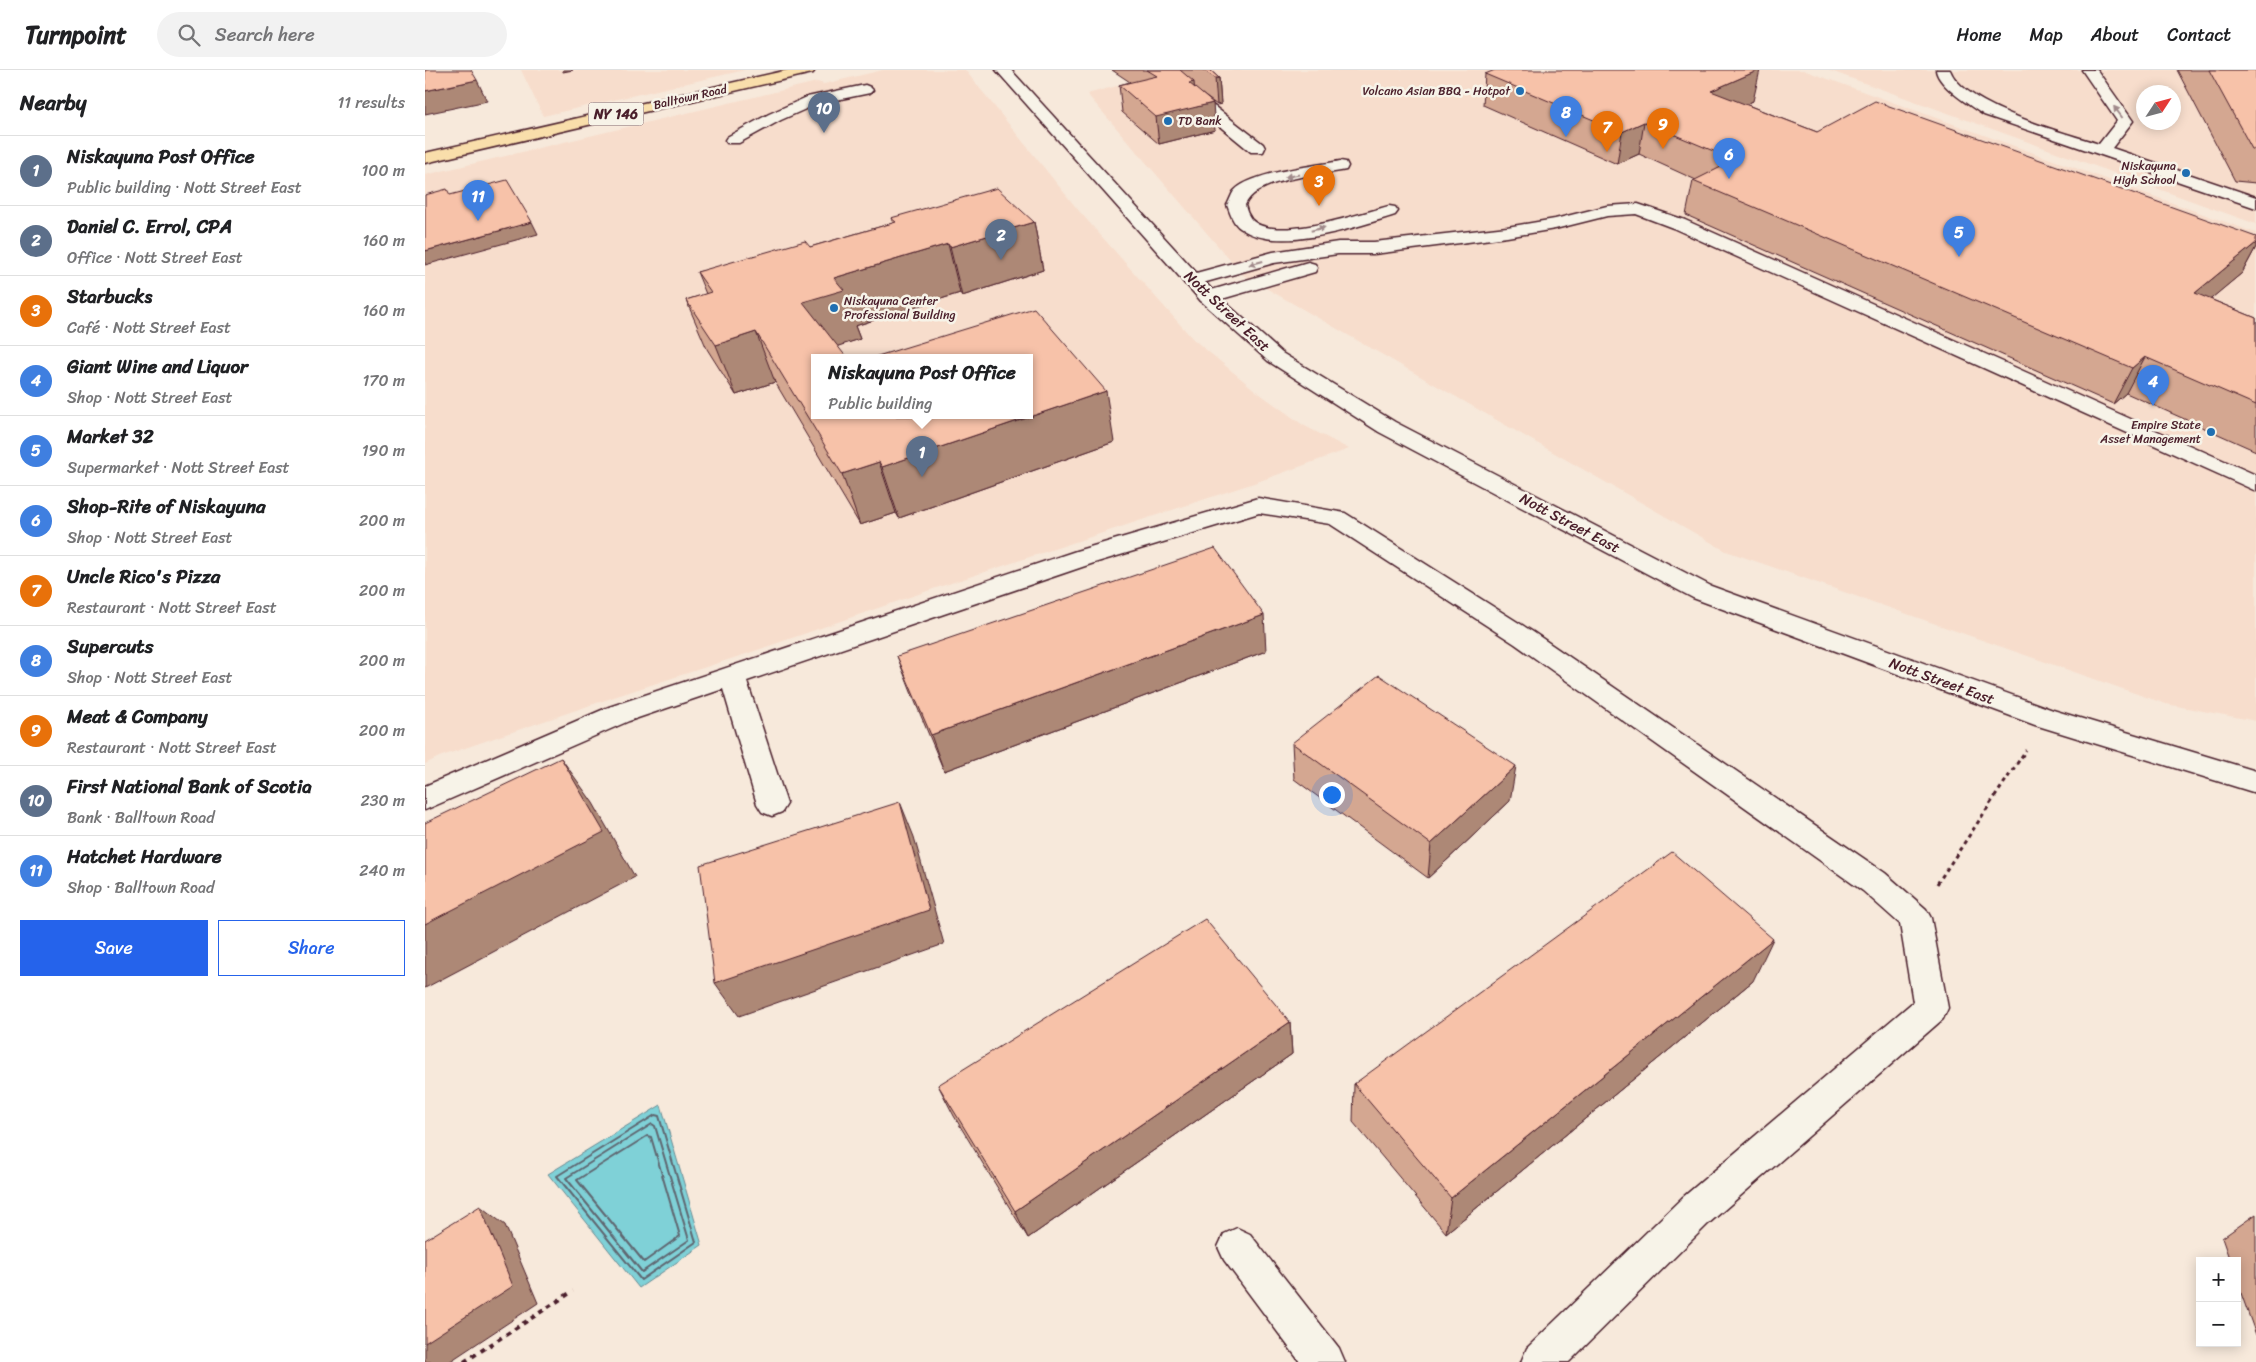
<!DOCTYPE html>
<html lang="en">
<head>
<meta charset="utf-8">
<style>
  :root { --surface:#fff; --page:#f2f2f2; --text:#202124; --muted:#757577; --line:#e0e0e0; --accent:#2563eb }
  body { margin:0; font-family:Sriracha,sans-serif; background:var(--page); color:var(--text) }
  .controls { position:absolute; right:15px; bottom:15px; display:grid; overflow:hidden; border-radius:0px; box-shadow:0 2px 12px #0003 }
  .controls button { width:45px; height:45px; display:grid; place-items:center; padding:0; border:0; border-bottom:1px solid var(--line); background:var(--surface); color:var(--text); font:25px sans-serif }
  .compass { position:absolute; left:1711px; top:15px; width:45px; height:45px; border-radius:50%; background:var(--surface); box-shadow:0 2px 12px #0003; rotate:54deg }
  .you { position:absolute; left:906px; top:724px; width:18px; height:18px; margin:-12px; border:4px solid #fff; border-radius:50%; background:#1a73e8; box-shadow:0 0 0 8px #1a73e833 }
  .badge { display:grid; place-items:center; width:32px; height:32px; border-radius:50%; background:var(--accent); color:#fff; font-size:16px; font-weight:700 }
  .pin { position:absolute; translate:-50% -41px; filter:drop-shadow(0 1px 2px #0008) }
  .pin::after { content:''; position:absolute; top:26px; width:18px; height:15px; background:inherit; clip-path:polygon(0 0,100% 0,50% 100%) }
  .popup { position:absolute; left:386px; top:284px; width:222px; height:65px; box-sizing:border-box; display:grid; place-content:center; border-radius:0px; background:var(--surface); filter:drop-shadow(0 1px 4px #0005); font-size:16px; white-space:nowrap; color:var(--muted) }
  .popup b { font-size:19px; color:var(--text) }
  .popup::after { content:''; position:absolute; left:50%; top:100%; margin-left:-10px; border:10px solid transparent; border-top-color:var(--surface) }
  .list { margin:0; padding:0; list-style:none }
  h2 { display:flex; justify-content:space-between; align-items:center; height:65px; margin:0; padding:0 20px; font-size:21px }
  h2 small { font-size:16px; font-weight:400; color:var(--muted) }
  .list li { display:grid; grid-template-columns:32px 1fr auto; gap:15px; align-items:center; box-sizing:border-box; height:70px; padding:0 20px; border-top:1px solid var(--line) }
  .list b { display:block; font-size:19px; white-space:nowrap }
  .list p { margin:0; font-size:16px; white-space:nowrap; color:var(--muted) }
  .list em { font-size:16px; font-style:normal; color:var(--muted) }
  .actions { display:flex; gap:10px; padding:15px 20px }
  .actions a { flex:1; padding:11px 0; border:1px solid var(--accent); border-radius:0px; text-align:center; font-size:18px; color:var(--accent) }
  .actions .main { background:var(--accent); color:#fff }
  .icon { flex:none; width:28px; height:28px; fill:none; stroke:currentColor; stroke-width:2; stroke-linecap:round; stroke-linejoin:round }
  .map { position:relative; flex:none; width:1831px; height:1292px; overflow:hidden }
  header { display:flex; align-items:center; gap:30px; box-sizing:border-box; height:70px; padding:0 25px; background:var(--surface); border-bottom:1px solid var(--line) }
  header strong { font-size:24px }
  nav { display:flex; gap:28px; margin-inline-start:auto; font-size:18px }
  .search { width:350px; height:45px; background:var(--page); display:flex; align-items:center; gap:12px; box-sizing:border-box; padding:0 18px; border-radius:28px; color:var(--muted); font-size:19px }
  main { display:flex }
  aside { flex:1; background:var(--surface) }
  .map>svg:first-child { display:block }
  .built { fill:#f7ddcc; fill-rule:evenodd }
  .water { fill:#7fd1d7; stroke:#6a8a92 }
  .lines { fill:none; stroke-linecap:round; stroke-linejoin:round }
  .shore { stroke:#5f6670; stroke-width:2 }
  .service-casing { stroke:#4a1f2b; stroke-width:3 }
  .tertiary-casing { stroke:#4a1f2b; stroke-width:3 }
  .primary-casing { stroke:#4a1f2b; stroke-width:3 }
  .path-far1 { stroke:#4a1f2b; stroke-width:3; stroke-dasharray:4 4; stroke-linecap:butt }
  .path { stroke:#4a1f2b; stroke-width:4; stroke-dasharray:5 5; stroke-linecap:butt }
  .service { fill:#f7f3e8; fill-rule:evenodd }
  .tertiary { fill:#f7f3e8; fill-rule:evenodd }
  .primary { fill:#f9deab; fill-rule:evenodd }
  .wall { fill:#d4a791; stroke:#4a1f2b }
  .shaded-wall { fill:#ad8876; stroke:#4a1f2b }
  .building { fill:#f7c2a9; stroke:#4a1f2b }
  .oneway { fill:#a0898a }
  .poi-dot { fill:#1f6fb2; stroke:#f7f3e8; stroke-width:2 }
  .labels { text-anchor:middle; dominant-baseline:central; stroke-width:5; stroke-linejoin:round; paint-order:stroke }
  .far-poi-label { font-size:12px; fill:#4a1f2b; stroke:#f7f3e8; text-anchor:end }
  .far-street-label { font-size:12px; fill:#4a1f2b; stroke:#f7f3e8 }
  .shield { fill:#f7f3e8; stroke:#7e5f64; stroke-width:1 }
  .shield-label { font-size:14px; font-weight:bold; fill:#4a1f2b }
  .street-label { font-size:15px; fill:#4a1f2b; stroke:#f7f3e8 }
</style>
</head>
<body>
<header>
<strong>Turnpoint</strong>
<div class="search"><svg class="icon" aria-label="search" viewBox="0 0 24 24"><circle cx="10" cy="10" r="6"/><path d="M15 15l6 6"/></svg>Search here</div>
<nav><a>Home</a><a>Map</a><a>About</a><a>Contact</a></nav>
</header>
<main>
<aside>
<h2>Nearby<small>11 results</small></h2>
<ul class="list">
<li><span class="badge" style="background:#5c6f8a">1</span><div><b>Niskayuna Post Office</b><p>Public building · Nott Street East</p></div><em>100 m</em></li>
<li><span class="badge" style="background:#5c6f8a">2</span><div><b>Daniel C. Errol, CPA</b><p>Office · Nott Street East</p></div><em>160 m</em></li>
<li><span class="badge" style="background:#e8710a">3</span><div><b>Starbucks</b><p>Café · Nott Street East</p></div><em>160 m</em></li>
<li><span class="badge" style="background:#3f7fe0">4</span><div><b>Giant Wine and Liquor</b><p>Shop · Nott Street East</p></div><em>170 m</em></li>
<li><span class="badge" style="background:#3f7fe0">5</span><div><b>Market 32</b><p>Supermarket · Nott Street East</p></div><em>190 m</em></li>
<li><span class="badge" style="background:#3f7fe0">6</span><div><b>Shop-Rite of Niskayuna</b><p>Shop · Nott Street East</p></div><em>200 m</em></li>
<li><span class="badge" style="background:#e8710a">7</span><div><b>Uncle Rico's Pizza</b><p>Restaurant · Nott Street East</p></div><em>200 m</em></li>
<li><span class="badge" style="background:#3f7fe0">8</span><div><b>Supercuts</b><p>Shop · Nott Street East</p></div><em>200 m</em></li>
<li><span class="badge" style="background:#e8710a">9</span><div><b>Meat &amp; Company</b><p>Restaurant · Nott Street East</p></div><em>200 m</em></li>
<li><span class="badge" style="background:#5c6f8a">10</span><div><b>First National Bank of Scotia</b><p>Bank · Balltown Road</p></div><em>230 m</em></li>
<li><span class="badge" style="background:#3f7fe0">11</span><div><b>Hatchet Hardware</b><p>Shop · Balltown Road</p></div><em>240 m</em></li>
</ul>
<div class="actions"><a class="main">Save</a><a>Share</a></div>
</aside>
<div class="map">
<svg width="1831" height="1292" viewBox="0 0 1831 1292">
  <rect width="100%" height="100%" fill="#f7e9db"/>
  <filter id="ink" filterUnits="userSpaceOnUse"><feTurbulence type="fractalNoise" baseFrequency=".02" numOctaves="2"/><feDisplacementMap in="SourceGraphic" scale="10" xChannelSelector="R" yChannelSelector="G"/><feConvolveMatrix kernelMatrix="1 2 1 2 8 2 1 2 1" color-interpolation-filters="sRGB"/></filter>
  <g filter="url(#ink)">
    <path class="built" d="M 96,0 L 320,0 L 118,46 Z
      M 458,0 L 540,0 L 654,141 L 768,269 L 831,321 L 878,355 L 924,379 L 832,412 L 508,519 L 321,584 L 195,625 L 14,687 L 0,694 L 0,105 L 392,12 L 399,14 ZM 390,288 L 604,288 L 604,346 L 390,346 Z
      M 752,0 L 1378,0 L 1831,163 L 1831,651 L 1741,634 L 1301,481 L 818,205 L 662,24 Z
      M 1403,0 L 1831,0 L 1831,154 ZM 1718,22 L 1748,22 L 1748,52 L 1718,52 Z"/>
    <path class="water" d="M 236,1035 L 277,1175 L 214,1218 L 123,1104 Z"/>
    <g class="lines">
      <path class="shore" d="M 230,1045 L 234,1046 L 271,1172 L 216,1210 L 132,1106 Z
        M 227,1054 L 230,1056 L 264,1170 L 217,1202 L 141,1108 Z
        M 222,1066 L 226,1067 L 255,1166 L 219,1192 L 152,1110 Z"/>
      <g class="service-casing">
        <path id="service" d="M 1511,0 L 1525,0 C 1539,37 1638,62 1674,74 L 1692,51 L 1657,0 L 1672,0 L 1708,51 L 1687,78 L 1831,127 L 1831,138 L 1559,45 C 1546,36 1513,16 1511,0 Z
          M 440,15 L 445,17 L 448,20 L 445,23 L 392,34 L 356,50 L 314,73 L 302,73 L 300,70 L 302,67 L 344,44 L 382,27 Z
          M 763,18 L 768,20 L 838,74 L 840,78 L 838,82 L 826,82 L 758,26 L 755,23 L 758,20 Z
          M 915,91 L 921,92 L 923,96 L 921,100 C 893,106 833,107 820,135 C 821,140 823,145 826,149 C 848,174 936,143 964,136 L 970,137 L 973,141 L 970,145 C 931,157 852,185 815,158 C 808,153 805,143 802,135 C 805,130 806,125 809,121 C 826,102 890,96 915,91 Z
          M 1213,134 L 1260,150 L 1831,405 L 1831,421 L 1248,158 L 1211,144 L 1182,146 L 1130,159 L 1082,167 L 949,184 L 913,184 L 849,193 L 767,216 L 760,214 L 757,210 L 760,206 L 848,182 L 913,172 L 949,172 L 1082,157 L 1130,149 L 1182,136 Z
          M 883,192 L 890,194 L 892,198 L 890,202 L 783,233 L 776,231 L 773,227 L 776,223 Z
          M 833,428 L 920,443 L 1108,562 L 1460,803 L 1501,839 L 1506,848 L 1523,938 L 1518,949 L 1283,1154 L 1144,1292 L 1096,1292 L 1102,1278 L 1257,1128 L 1488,932 L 1475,854 L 1438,821 L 1090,574 L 905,454 L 834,443 L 669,493 L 322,611 L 362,734 L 357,742 L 347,746 L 337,742 L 332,734 L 298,619 L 204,651 L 0,740 L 0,716 L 184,637 L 651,481 Z
          M 812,1158 L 825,1164 L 914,1278 L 920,1292 L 875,1292 L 799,1190 L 793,1177 L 799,1164 Z"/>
      </g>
      <g class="tertiary-casing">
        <path id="tertiary" d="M 571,0 L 586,0 L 790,223 L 857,283 L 970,352 L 1286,516 L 1628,640 L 1831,701 L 1831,723 L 1610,655 L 1268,528 L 954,362 L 843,291 L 776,231 Z"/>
      </g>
      <g class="primary-casing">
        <path id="primary" d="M 363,0 L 390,0 L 388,3 L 383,4 L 0,93 L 0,83 Z"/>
      </g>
      <path class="path-far1" d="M 1512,814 L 1601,680"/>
      <path class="path" d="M 39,1292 L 148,1221"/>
      <use href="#service" class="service"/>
      <use href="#tertiary" class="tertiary"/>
      <use href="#primary" class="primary"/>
    </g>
    <path class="wall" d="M 687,0 L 785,0 L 794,8 L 796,34 L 792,35 L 777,24 L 790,60 L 734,74 L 697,42 L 694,15 L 705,12 Z
      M 1752,0 L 1831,0 L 1831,113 L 1810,111 Z
      M 1060,4 L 1328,31 L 1320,34 L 1392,62 L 1831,167 L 1831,177 L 1817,203 L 1785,229 L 1831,248 L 1831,381 L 1701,323 L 1688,334 L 1261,145 L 1268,111 L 1271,110 L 1214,84 L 1192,94 L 1058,35 Z
      M 466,148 L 609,152 L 618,200 L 537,226 L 535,223 L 430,256 L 435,269 L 412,276 L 390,288 L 689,372 L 474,448 L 471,443 L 435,455 L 350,312 L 311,325 L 282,279 L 261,230 L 281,224 L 272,202 L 385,177 L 468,153 Z
      M 841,581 L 519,701 L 486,622 L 472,586 Z
      M 867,673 L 1085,731 L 1003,808 L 869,709 Z
      M 1328,911 L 1021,1163 L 928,1052 L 929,1014 Z
      M 865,952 L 867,984 L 603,1168 L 529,1046 L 513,1015 Z
      M 1831,1144 L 1831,1265 L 1812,1212 L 1812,1191 L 1805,1191 L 1797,1168 Z"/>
    <path class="shaded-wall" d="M 138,0 L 148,0 L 138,2 Z
      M 1334,0 L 1335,0 L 1328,31 L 1280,53 L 1286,21 Z
      M 790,8 L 794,8 L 796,34 L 792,35 Z
      M 52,10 L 62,31 L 0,44 L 0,21 Z
      M 769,12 L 771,37 L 788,33 L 790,60 L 734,74 L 731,47 L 764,13 Z
      M 1219,52 L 1214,84 L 1192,94 L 1197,62 Z
      M 107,152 L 113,164 L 0,195 L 0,181 Z
      M 609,152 L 618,200 L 537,226 L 525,177 Z
      M 1831,173 L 1831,177 L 1817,203 L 1751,258 L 1770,223 Z
      M 523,174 L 535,223 L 430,256 L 435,269 L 395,282 L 378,232 L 409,208 Z
      M 331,262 L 350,312 L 311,325 L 291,275 Z
      M 1720,287 L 1701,323 L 1688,334 L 1707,298 Z
      M 681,321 L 689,372 L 474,448 L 457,397 Z
      M 454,392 L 471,443 L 435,455 L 417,404 Z
      M 839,545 L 841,581 L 519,701 L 506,665 Z
      M 136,688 L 168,733 L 210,807 L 0,918 L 0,854 Z
      M 1091,696 L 1085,731 L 1003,808 L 1006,774 Z
      M 475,732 L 489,767 L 519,874 L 314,946 L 290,913 Z
      M 1348,869 L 1328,911 L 1021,1163 L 1026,1128 Z
      M 865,952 L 867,984 L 603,1168 L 590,1141 Z
      M 55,1136 L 80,1155 L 113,1233 L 24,1292 L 0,1292 L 0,1273 Z"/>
    <path class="building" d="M 0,0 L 46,0 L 52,10 L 0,21 Z
      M 722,0 L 755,0 L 769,12 L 764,13 L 788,33 L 731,47 L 694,15 L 732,6 Z
      M 778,0 L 785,0 L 794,8 L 790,8 Z
      M 1070,0 L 1334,0 L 1286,21 L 1392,62 L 1450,31 L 1831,167 L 1831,173 L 1770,223 L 1831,248 L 1831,335 L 1720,287 L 1707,298 L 1268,111 L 1310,90 L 1219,52 L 1197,62 L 1060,4 Z
      M 1784,0 L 1831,0 L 1831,79 L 1827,79 Z
      M 82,110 L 107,152 L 0,181 L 0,125 L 22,119 L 25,125 Z
      M 572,118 L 609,152 L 525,177 L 523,174 L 409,208 L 419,220 L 378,232 L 422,288 L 390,288 L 390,346 L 604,346 L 604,288 L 446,288 L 609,238 L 681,321 L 457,397 L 454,392 L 417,404 L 331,262 L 291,275 L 261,230 L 286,222 L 272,202 L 380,171 L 385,177 L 471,152 L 466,148 Z
      M 790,478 L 839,545 L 506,665 L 472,586 Z
      M 954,605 L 1091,696 L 1006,774 L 867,673 Z
      M 136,688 L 179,762 L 0,854 L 0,753 Z
      M 475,732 L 504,840 L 290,913 L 275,795 Z
      M 1247,782 L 1348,869 L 1026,1128 L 929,1014 Z
      M 780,849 L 865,952 L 590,1141 L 513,1015 Z
      M 55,1136 L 88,1216 L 0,1273 L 0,1170 Z"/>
    <defs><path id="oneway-solid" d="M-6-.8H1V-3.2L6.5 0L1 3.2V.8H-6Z" transform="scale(1.25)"/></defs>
    <g class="oneway">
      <use href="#oneway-solid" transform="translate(1693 42) rotate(-127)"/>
      <use href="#oneway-solid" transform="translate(867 106) rotate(169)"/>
      <use href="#oneway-solid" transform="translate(893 159) rotate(-14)"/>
      <use href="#oneway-solid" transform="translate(831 193) rotate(165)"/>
    </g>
  </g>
  <g class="poi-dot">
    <circle cx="1095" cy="21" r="5"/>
    <circle cx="743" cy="51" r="5"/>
    <circle cx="1761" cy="103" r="5"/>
    <circle cx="409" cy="238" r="5"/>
    <circle cx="1786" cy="362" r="5"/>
  </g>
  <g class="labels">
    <g class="far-poi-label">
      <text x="1085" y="21">Volcano Asian BBQ - Hotpot</text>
      <text x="753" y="51" text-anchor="start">TD Bank</text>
      <text x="1751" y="96">Niskayuna<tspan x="1751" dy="14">High School</tspan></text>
      <text x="419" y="231" text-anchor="start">Niskayuna Center<tspan x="419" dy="14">Professional Building</tspan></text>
      <text x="1776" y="355">Empire State<tspan x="1776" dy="14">Asset Management</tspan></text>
    </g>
    <g class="far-street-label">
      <text transform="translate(265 27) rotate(-13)">Balltown Road</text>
    </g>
    <rect class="shield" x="163.5" y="32.5" width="55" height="23" rx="4"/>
    <g class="shield-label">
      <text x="191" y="44">NY 146</text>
    </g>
    <g class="street-label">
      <text transform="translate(802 241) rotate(43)">Nott Street East</text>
      <text transform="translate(1145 453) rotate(28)">Nott Street East</text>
      <text transform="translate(1517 611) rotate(20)">Nott Street East</text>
    </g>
  </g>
</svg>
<div class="controls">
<button>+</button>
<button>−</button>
</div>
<svg class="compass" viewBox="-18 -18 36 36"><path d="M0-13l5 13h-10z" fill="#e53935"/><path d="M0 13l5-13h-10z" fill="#757577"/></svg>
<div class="you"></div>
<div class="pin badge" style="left:497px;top:407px;background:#5c6f8a">1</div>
<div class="popup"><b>Niskayuna Post Office</b>Public building</div>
<div class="pin badge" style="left:576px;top:190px;background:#5c6f8a">2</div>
<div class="pin badge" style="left:894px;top:136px;background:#e8710a">3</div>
<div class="pin badge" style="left:1728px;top:336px;background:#3f7fe0">4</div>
<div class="pin badge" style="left:1534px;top:187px;background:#3f7fe0">5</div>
<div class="pin badge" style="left:1304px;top:109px;background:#3f7fe0">6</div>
<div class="pin badge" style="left:1182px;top:82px;background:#e8710a">7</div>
<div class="pin badge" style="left:1141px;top:67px;background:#3f7fe0">8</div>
<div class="pin badge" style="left:1238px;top:79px;background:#e8710a">9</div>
<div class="pin badge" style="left:399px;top:63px;background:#5c6f8a">10</div>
<div class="pin badge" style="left:53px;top:151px;background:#3f7fe0">11</div>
</div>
</main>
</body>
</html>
